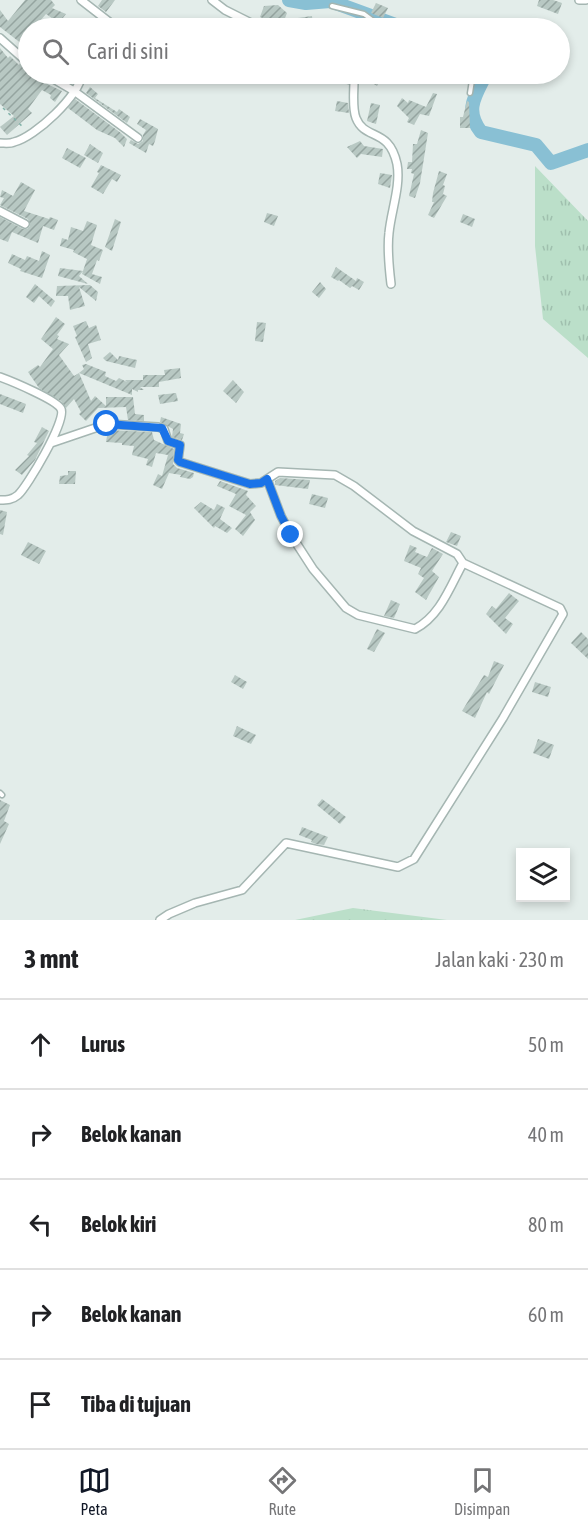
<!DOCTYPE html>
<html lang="id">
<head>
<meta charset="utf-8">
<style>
  :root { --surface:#fff; --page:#f6f6f6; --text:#202124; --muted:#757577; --line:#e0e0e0; --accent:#111827 }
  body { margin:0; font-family:"Asap Condensed",sans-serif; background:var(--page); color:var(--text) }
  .controls { position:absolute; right:18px; bottom:18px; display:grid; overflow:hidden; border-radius:0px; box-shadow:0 3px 9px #0003 }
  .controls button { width:54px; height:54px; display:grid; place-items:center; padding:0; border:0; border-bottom:2px solid var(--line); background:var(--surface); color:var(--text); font:30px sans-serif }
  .stop { position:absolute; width:18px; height:18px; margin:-14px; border:4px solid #1a73e8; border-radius:50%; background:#fff }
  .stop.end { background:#1a73e8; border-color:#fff; box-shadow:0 2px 6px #0008 }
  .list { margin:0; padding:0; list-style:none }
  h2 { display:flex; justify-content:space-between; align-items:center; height:78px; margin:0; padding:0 24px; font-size:26px }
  h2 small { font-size:20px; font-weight:400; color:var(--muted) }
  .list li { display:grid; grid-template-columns:39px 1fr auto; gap:18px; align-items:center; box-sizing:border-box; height:90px; padding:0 24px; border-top:2px solid var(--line) }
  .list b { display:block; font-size:22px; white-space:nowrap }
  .list em { font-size:20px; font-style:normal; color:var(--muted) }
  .icon { flex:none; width:33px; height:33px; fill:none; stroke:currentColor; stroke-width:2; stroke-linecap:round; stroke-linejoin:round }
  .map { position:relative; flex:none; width:588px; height:920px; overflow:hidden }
  .search { position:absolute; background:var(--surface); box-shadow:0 3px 9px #0003; left:18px; right:18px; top:18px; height:66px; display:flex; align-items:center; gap:15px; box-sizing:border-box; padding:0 21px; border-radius:33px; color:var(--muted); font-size:22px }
  .sheet { height:528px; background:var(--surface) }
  nav { display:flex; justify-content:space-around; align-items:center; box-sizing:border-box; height:84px; border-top:2px solid var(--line); background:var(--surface); font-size:16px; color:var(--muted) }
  nav a { display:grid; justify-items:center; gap:3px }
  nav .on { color:var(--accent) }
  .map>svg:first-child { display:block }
  .park { fill:url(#park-tufts) }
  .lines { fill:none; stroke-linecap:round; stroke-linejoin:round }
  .river { stroke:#89c0d4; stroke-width:14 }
  .building { fill:url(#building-hatch) }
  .lane-casing { stroke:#a5b6b2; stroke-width:7 }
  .street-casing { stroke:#a5b6b2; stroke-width:10 }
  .path { stroke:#82b2a9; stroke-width:1.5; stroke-dasharray:3 4.5; stroke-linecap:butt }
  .lane { stroke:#fff; stroke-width:4 }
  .street { stroke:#fff; stroke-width:7 }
  .route { stroke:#1a73e8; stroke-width:8 }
</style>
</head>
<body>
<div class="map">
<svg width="588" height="920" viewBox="0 0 588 920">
  <defs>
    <pattern id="park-tufts" width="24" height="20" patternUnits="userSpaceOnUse" patternTransform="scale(1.5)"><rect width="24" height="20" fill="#bbdfc9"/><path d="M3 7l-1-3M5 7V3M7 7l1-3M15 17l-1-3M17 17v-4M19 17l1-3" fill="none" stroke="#a0c0ae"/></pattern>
    <pattern id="building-hatch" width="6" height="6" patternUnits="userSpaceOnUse" patternTransform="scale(1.5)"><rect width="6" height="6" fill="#b8c8c3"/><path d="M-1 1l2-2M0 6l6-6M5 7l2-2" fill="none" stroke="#95a4a0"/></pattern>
  </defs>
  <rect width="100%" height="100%" fill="#e3edea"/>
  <path class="park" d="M 535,166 L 588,221 L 588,358 L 543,319 L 535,246 Z
    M 353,908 L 447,920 L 295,920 Z"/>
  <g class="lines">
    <path class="river" d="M 289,0 L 306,3 L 330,1 L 404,28
      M 486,74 C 475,96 464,110 481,132 L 536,145 L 551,163 L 588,150"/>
  </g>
  <path class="building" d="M 25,0 L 51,0 L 55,5 L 52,8 L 66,14 L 59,23 L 46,14 L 34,28 L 28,28 L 28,56 L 19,48 L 22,44 L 0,27 L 0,10 L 8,21 Z
    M 102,0 L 115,0 L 106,12 L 98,6 Z
    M 539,0 L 553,0 L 562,3 L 558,14 L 537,6 Z
    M 376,3 L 388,8 L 383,18 L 371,13 Z
    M 278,5 L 287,13 L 282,26 L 260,17 L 264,6 Z
    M 312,16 L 313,25 L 296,26 L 298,18 Z
    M 0,48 L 8,58 L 10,56 L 19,65 L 20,63 L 28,68 L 28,74 L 39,74 L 40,77 L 49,85 L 62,91 L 55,102 L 50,98 L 51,95 L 42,90 L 28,109 L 32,113 L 7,135 L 0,127 L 14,116 L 0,104 Z
    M 372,74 L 384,74 L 377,86 L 368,80 Z
    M 90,87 L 98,94 L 95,98 L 117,112 L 119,109 L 130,117 L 127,123 L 86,93 Z
    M 433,93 L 437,94 L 429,116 L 420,114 L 414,125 L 407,122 L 409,118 L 397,106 L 402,98 L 408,103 L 409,100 L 426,107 Z
    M 75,99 L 121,133 L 127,139 L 124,147 L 115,138 L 97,130 L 68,108 Z
    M 337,101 L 348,103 L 349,113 L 335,111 Z
    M 467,101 L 469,102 L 470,128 L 460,128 L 460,117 L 463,117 Z
    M 371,103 L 380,105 L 376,124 L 367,121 Z
    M 140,119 L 158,129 L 155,141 L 153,146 L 149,144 L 146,153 L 129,143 L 131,140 L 138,144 L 143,141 L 143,135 L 146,130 L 137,124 Z
    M 421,130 L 428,133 L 420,183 L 415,198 L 409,196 L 414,174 L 411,173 L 412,169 L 407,169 L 408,162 L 412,162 L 413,144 L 417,144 Z
    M 360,141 L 364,146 L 383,149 L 382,157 L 361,154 L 357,158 L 347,147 Z
    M 90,144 L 103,153 L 98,163 L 84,155 Z
    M 67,148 L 86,158 L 80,168 L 62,158 Z
    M 101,165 L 121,175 L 117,182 L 112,179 L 103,194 L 91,187 L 99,173 L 97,172 Z
    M 439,171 L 447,174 L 443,185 L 445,186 L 443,194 L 447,196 L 434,218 L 428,215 L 434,202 L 432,202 L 433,193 Z
    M 380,173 L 392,175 L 390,188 L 378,184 Z
    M 21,182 L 35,190 L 24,211 L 49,219 L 50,217 L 58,220 L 54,230 L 43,226 L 38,243 L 12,232 L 8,242 L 0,239 L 0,217 L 23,229 L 27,229 L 30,226 L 28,219 L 0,205 L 4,198 L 0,197 L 2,190 L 13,196 Z
    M 267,213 L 278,216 L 274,226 L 264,222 Z
    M 463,214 L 475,219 L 472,227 L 460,222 Z
    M 115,219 L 121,222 L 112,251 L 105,247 Z
    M 87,221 L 97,225 L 91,245 L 103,250 L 99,261 L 97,260 L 92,274 L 102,277 L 100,284 L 82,274 L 87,259 L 73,252 L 74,250 L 60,246 L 62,238 L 68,240 L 71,227 L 83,231 Z
    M 42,251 L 50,255 L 42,278 L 20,271 L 21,269 L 8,263 L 12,254 L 25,260 L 27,256 L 39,261 Z
    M 336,267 L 356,281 L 357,278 L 364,282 L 359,290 L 352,286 L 350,288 L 339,280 L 338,281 L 331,277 Z
    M 60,268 L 83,271 L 79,276 L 88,284 L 58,276 Z
    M 320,282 L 326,289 L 319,298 L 312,292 Z
    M 35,284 L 55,301 L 51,307 L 39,296 L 34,303 L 26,297 Z
    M 90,285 L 98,292 L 96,301 L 79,287 L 85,306 L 70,310 L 68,296 L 56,296 L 57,286 Z
    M 56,317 L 65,324 L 57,335 L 59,336 L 57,339 L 69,344 L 59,355 L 74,376 L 79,373 L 91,401 L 95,396 L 106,406 L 106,397 L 133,397 L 135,414 L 144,415 L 144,421 L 128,420 L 126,407 L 98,408 L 86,421 L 79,414 L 81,412 L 74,399 L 66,408 L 61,401 L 39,388 L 28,372 L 38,365 L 40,367 L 53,349 L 41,339 Z
    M 86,321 L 89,328 L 96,325 L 101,340 L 88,344 L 92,358 L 86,362 L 75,337 L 77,336 L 73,326 Z
    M 257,322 L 266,323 L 263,342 L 255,341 Z
    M 110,352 L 118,360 L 119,356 L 137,360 L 135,368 L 106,361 L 103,358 Z
    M 86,364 L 106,372 L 105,376 L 116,381 L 119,378 L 127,382 L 125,380 L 143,380 L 143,375 L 165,375 L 164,370 L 180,368 L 181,378 L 159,382 L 159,387 L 140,387 L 144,390 L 138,390 L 138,392 L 132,389 L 132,395 L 79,373 L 84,369 L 82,365 Z
    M 233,380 L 244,392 L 236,403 L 223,391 Z
    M 176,393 L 178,401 L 160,404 L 158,395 Z
    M 0,394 L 26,404 L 23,413 L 0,404 Z
    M 161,417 L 181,424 L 180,433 L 184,434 L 182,440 L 172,437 L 173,429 L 160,422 Z
    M 42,427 L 49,431 L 35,460 L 22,475 L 15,470 L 29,456 L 27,455 L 37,443 L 34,442 Z
    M 108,430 L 152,432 L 154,440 L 174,449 L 173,464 L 177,468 L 194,473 L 193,477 L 190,479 L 180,477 L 181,475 L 169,473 L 162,489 L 153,485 L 158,474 L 162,476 L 168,455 L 156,453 L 152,467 L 146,465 L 148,459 L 132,455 L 134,446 L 122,445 L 122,443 L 106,442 Z
    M 68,471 L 76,471 L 75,484 L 59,484 L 60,476 L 68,475 Z
    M 280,478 L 310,480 L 308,489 L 275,485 L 275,481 Z
    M 220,481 L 248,491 L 246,495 L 256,506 L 250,512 L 255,520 L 243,536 L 235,529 L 246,515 L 229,506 L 236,494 L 217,486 Z
    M 312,494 L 328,498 L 325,508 L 309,504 Z
    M 201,502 L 214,510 L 217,504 L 225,508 L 220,519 L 232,528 L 227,533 L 215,526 L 214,528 L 194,508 Z
    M 0,510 L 7,512 L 3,535 L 0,534 Z
    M 451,532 L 461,536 L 457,546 L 446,542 Z
    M 28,542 L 46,551 L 39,564 L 21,555 Z
    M 410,545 L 417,548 L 415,552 L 427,557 L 432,548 L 443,554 L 432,571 L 439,577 L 426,600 L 415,592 L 424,578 L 418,574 L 421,568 L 404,561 Z
    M 509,593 L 519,601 L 505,618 L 513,624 L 506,634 L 486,614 L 492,606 L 496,609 Z
    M 391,600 L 400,604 L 394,618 L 384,616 Z
    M 377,629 L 385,633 L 374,652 L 367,649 Z
    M 581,632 L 588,639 L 588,659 L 571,643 Z
    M 494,661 L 504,665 L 489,694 L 487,692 L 475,718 L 462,711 L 484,675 L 488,677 Z
    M 235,675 L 247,682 L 243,689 L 231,682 Z
    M 535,682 L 551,687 L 548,697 L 532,692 Z
    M 237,726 L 256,735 L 251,744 L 233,736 Z
    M 538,739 L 554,745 L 549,759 L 533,753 Z
    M 322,799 L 346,817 L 340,824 L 317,805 Z
    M 0,800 L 10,805 L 4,821 L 9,824 L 0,844 Z
    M 302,827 L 328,837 L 324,845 L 316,844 L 311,842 L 312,840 L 299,835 Z"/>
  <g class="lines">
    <g class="lane-casing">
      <path id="lane" d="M 332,6 L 364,14 L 383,28
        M 354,80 L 359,74
        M 470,93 L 473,74
        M 0,793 L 2,795"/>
    </g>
    <g class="street-casing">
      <path id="street" d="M 81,0 L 117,28
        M 212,0 L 225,10 L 261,28
        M 579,0 L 586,0
        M 0,38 L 28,63
        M 45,74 L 74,91 L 138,138
        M 329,74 L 354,81 C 354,92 352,108 356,118 C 365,141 389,127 397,164 C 401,186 391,211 389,233 C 387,249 389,267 391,284
        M 0,143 C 5,143 10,144 14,142 C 35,137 79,96 82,74
        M 0,211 L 25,224
        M 0,377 C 11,381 57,400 61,409 C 67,420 27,487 18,495 C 12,500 7,500 0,500
        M 51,443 L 107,424 L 158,427 L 164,429 L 168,441 L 180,445 L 178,460 L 180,462 L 250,484 L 261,483 L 278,472 L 335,475 L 354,486 L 413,531 L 457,554 L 463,563
        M 160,920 L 169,914 L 195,903 L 242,890 L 286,843 L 398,867 L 414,859 L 503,718 L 563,614 L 560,608 L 463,563 C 450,587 440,616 415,629 L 358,615 L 346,608 L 313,569 L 291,535 L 281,516 L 267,479"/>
    </g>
    <path class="path" d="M 3,108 L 24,128"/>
    <use href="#lane" class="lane"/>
    <use href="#street" class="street"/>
  </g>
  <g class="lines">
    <path class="route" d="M 107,424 L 162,428 L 168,441 L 180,445 L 178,460 L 180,462 L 250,484 L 261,483 L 267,479 L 281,516 L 291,535"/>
  </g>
</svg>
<div class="controls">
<button><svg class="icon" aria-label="layers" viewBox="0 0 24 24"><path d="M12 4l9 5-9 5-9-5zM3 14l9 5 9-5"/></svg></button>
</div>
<div class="stop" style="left:107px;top:424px"></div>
<div class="stop end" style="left:291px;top:535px"></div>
<div class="search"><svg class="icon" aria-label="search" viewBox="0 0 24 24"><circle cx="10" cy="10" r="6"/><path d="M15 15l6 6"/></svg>Cari di sini</div>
</div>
<section class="sheet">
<h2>3 mnt<small>Jalan kaki · 230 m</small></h2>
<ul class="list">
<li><svg class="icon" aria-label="ahead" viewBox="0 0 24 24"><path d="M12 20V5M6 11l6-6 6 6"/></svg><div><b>Lurus</b></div><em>50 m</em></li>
<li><svg class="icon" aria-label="right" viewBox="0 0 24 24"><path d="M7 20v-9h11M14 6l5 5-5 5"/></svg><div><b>Belok kanan</b></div><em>40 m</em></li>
<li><svg class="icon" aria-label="left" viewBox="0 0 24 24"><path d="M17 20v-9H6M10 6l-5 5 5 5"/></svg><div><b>Belok kiri</b></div><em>80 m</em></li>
<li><svg class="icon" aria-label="right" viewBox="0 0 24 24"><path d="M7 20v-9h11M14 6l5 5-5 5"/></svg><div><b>Belok kanan</b></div><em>60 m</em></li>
<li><svg class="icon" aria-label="arrive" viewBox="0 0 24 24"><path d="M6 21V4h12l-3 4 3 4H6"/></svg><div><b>Tiba di tujuan</b></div></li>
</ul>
</section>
<nav>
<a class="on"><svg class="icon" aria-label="map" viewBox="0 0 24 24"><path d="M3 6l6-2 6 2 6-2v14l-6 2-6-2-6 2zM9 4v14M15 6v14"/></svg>Peta</a>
<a><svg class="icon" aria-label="directions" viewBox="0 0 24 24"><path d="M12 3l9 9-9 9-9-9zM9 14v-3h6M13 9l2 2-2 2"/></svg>Rute</a>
<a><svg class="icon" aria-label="saved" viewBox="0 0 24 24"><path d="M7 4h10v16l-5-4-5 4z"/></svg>Disimpan</a>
</nav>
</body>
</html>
